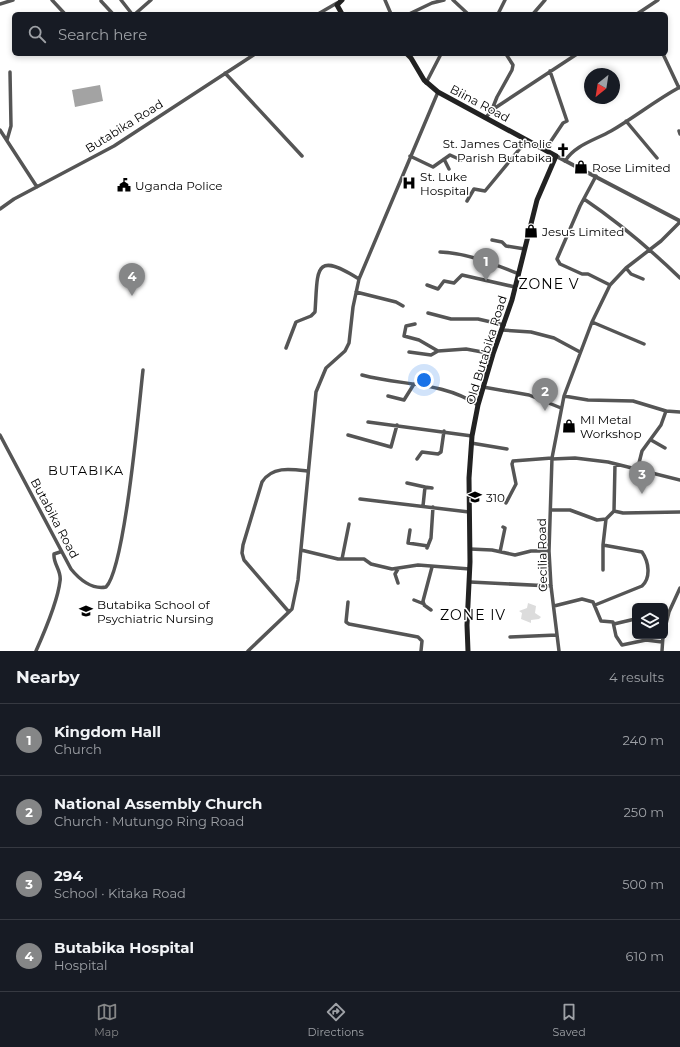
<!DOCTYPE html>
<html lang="en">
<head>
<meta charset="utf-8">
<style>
  :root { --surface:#171b24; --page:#20242c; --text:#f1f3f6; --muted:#9ea1a6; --line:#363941; --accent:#858687 }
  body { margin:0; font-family:Montserrat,sans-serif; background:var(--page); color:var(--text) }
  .controls { position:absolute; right:12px; bottom:12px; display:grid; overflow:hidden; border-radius:6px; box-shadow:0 2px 6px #0003 }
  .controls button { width:36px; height:36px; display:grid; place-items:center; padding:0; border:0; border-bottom:1px solid var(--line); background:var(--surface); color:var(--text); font:20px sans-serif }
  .compass { position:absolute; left:584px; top:68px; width:36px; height:36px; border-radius:50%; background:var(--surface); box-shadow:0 2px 6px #0003; rotate:210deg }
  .you { position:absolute; left:424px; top:380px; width:14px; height:14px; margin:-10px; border:3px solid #fff; border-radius:50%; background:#1a73e8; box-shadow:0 0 0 6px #1a73e833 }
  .badge { display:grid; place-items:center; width:26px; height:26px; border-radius:50%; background:var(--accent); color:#fff; font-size:13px; font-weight:700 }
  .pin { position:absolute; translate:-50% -33px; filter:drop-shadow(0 1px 2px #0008) }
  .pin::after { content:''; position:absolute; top:21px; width:14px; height:12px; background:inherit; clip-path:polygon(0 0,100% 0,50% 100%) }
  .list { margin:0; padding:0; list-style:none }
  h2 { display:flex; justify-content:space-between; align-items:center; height:52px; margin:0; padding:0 16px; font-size:17px }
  h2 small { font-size:13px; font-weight:400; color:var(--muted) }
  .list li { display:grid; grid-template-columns:26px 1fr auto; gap:12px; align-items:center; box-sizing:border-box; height:72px; padding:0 16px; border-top:1px solid var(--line) }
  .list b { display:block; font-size:15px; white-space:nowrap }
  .list p { margin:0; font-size:13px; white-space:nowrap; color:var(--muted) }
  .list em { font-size:13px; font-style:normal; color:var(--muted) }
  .icon { flex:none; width:22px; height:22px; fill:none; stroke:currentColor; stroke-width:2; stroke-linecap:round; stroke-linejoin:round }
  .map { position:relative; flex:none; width:680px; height:651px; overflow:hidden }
  .search { position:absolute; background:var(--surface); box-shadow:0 2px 6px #0003; left:12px; right:12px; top:12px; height:44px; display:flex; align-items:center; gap:10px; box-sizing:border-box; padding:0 14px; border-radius:6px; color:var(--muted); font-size:15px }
  .sheet { height:340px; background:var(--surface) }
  nav { display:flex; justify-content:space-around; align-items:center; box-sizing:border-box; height:56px; border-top:1px solid var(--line); background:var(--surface); font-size:11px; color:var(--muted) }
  nav a { display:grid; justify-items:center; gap:2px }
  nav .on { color:var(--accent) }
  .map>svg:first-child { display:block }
  .green { fill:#dcdcdc }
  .water { fill:#a3a3a3 }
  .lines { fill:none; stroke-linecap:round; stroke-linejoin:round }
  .minor { stroke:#555; stroke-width:3.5 }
  .tertiary { stroke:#555; stroke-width:4 }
  .secondary { stroke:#222; stroke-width:5 }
  .labels { text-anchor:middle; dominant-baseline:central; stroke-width:3; stroke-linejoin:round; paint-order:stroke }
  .street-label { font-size:12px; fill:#000; stroke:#fff }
  .poi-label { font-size:12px; fill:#000; stroke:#fff; text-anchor:start }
  .neighbourhood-label { font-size:13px; letter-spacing:1px; fill:#000; stroke:#fff }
  .quarter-label { font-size:14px; letter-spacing:1px; fill:#000; stroke:#fff }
</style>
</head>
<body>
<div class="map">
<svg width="680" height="651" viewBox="0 0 680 651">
  <rect width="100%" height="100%" fill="#fff"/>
  <path class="green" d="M 528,603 L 536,606 L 535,613 L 541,617 L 539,619 L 531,620 L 531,623 L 521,619 L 522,613 L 519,611 L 527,608 Z"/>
  <path class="water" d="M 100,85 L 103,101 L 75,107 L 72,90 Z"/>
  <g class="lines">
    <path class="minor" d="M 52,0 L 65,14
      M 121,0 L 132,14
      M 385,0 L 391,14
      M 453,0 L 468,14
      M 101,1 L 113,14
      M 0,4 L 13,0
      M 135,14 L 151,0
      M 318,14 L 337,3
      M 409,14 L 432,3 L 444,0
      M 498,14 L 505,0
      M 533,14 L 545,0
      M 637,14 L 658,0
      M 663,54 L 679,88
      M 225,73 L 302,156
      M 426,83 L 441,54
      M 491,112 L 497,97 L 512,70 L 513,65 L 506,54
      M 485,118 L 495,108 L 577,54
      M 626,121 L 657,158
      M 0,130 L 37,187
      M 679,131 L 680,134
      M 7,140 L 11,126 L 10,72
      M 545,150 L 563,123 L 567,121 L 550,71
      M 410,156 L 433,167 L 450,155 L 461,160
      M 444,159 L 449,169
      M 565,161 C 575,145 595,140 611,131 C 635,117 656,100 680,87
      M 596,176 L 580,206 L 557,259 L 560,264 L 582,274 L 588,274 L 610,285
      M 584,199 C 618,222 650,249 680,278
      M 467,201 L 474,189 L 485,191 L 527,140
      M 0,209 L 14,199 L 114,146 L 255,54
      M 492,240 L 502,242 L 506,246 L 525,249
      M 440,252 C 467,253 494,264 519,274
      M 626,268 L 631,274 L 643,279
      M 427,285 L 438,289 L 444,281 L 454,283 L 462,275 L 515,287
      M 356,292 L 396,302 L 403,306
      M 428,313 L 451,319 L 478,319 L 504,325
      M 592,322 L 644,344
      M 415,324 L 406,326 L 404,336 L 419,340 L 438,351 L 466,349 L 493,354
      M 502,330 L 531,332 L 554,338 L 580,352
      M 286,348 L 296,322 L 311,316 L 315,312 C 318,270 313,250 359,279
      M 409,352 L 431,355 L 438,351
      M 362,375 C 402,386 441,381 478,405
      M 483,387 L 529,395 L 561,408
      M 388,396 L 404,400 L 414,384
      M 564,396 L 588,400 L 633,401 L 666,411 L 680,412
      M 368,422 L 472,436
      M 0,435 L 71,569 C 79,579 92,590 106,587 C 125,568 139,405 143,370
      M 348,435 L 391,447 L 397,425
      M 651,440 L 665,448
      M 471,443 L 507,449
      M 417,459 L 422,452 L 438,454 L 441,452 L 444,431
      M 552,459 L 575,458 L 608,462 L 680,480
      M 637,471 L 642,451 L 661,425 L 666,411
      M 407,483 L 425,487 L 423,506
      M 425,487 L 432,488
      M 360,499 L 469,512
      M 506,503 L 516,484 L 512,464 L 513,461 L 552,458
      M 551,510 L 570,510 L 597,520 L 606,519 L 614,511 L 623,513 L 680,512
      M 614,511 L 615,464
      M 410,530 L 408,543 L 428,546
      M 427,548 L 431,538 L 433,507
      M 470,549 L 492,550 L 515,555 L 531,551 L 549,551
      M 301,550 L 338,559 L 364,559 L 371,564 L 392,569 L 418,565 L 470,569
      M 500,552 L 505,528 L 503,527
      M 342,559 L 349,524
      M 603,570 L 603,545
      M 470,582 L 551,586
      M 398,583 L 395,574 L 398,569
      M 414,600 L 424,604
      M 348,602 L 346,622 L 349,624 L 418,637 L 422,641 L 421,651
      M 595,605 L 642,586 C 651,578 649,562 642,552 L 603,545 L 606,519
      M 554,606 L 582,599 L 593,602 L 601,621 L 613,622 L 616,636 L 622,645 L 646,640 L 662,642
      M 431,610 L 424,605 L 423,601 L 432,567
      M 289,612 L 244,560 L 242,553 L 243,545 L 262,482 C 272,466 291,469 307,471
      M 614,624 L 635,619
      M 665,628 L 669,612 L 680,588
      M 510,637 L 557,635
      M 36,651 C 44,633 58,599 60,581 C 62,571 53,564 54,554 L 60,552
      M 248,651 L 292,609 L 298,580 L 316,392 L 326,368 L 345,351 L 349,343 L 353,307 L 359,279 L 438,92
      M 559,651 L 551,586 L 549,551 L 552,458 L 564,396 L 592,322 L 610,285 L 626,268 L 661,241 L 680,222
      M 662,651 L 663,636"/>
    <path class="tertiary" d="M 556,156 L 680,221"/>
    <path class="secondary" d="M 342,0 L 337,5 L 342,14
      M 407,54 L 411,58 L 424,80 L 438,92 L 556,156 L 537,200 L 512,300 L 493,354 L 478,405 L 472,436 L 469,478 L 470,562 L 467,625 L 468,651"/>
  </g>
  <defs>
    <g id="church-bare" transform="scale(1.08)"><path d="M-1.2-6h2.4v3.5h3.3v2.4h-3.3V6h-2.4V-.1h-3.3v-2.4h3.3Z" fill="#000" stroke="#fff" stroke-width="2.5" paint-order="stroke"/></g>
    <g id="shop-bare" transform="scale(1.08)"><path d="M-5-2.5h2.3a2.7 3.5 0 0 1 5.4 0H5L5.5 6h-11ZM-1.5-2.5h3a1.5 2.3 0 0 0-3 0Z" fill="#000" stroke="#fff" stroke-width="2.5" paint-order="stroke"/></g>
    <g id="hospital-bare" transform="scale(1.08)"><path d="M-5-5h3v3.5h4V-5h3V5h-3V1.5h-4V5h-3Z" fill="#000" stroke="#fff" stroke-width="2.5" paint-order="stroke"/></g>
    <g id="civic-bare" transform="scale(1.08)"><path d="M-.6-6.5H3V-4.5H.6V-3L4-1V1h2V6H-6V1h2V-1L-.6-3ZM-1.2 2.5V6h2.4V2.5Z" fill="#000" stroke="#fff" stroke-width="2.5" paint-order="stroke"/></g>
    <g id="school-bare" transform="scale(1.08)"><path d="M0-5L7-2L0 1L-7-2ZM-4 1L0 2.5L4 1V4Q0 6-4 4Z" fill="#000" stroke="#fff" stroke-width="2.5" paint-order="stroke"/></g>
  </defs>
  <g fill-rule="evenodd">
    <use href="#church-bare" x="563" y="150"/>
    <use href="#shop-bare" x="581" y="167"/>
    <use href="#hospital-bare" x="409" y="183"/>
    <use href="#civic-bare" x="124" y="185"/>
    <use href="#shop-bare" x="531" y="231"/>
    <use href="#shop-bare" x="569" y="426"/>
    <use href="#school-bare" x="475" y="497"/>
    <use href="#school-bare" x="86" y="611"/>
  </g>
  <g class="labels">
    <g class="street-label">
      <text transform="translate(480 103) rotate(28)">Biina Road</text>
      <text transform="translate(124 126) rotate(-32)">Butabika Road</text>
      <text transform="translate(486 350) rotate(-73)">Old Butabika Road</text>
      <text transform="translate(55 518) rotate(62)">Butabika Road</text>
      <text transform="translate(542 555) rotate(-91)">Cecilia Road</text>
    </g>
    <g class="poi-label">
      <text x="552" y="143" text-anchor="end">St. James Catholic<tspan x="552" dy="14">Parish Butabika</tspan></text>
      <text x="592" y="167">Rose Limited</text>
      <text x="420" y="176">St. Luke<tspan x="420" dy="14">Hospital</tspan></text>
      <text x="135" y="185">Uganda Police</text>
      <text x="542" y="231">Jesus Limited</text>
      <text x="580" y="419">Ml Metal<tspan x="580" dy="14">Workshop</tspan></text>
      <text x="486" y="497">310</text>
      <text x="97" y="604">Butabika School of<tspan x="97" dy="14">Psychiatric Nursing</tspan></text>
    </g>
    <g class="neighbourhood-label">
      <text x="86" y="470">BUTABIKA</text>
    </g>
    <g class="quarter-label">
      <text x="549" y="284">ZONE V</text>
      <text x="473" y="615">ZONE IV</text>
    </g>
  </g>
</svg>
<div class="controls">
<button><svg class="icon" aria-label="layers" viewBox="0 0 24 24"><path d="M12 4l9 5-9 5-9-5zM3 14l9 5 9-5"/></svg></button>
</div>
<svg class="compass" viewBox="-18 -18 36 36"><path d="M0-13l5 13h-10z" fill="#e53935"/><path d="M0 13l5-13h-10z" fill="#9ea1a6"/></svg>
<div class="you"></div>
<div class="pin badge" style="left:486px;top:281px">1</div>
<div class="pin badge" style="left:545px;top:411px">2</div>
<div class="pin badge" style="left:642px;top:494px">3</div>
<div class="pin badge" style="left:132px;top:296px">4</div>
<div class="search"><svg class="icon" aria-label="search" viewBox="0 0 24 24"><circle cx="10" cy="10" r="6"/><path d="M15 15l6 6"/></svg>Search here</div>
</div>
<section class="sheet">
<h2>Nearby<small>4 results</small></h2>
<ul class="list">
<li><span class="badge">1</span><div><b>Kingdom Hall</b><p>Church</p></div><em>240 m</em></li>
<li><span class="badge">2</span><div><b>National Assembly Church</b><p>Church · Mutungo Ring Road</p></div><em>250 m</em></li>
<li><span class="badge">3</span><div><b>294</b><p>School · Kitaka Road</p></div><em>500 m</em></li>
<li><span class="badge">4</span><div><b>Butabika Hospital</b><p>Hospital</p></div><em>610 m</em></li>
</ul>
</section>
<nav>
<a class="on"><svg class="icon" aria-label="map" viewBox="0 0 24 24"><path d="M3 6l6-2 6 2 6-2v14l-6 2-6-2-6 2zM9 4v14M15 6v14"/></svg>Map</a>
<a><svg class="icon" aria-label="directions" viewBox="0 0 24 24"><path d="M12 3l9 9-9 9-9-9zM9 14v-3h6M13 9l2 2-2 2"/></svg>Directions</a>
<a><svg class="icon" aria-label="saved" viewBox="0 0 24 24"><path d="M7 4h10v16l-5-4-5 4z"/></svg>Saved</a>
</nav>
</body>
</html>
